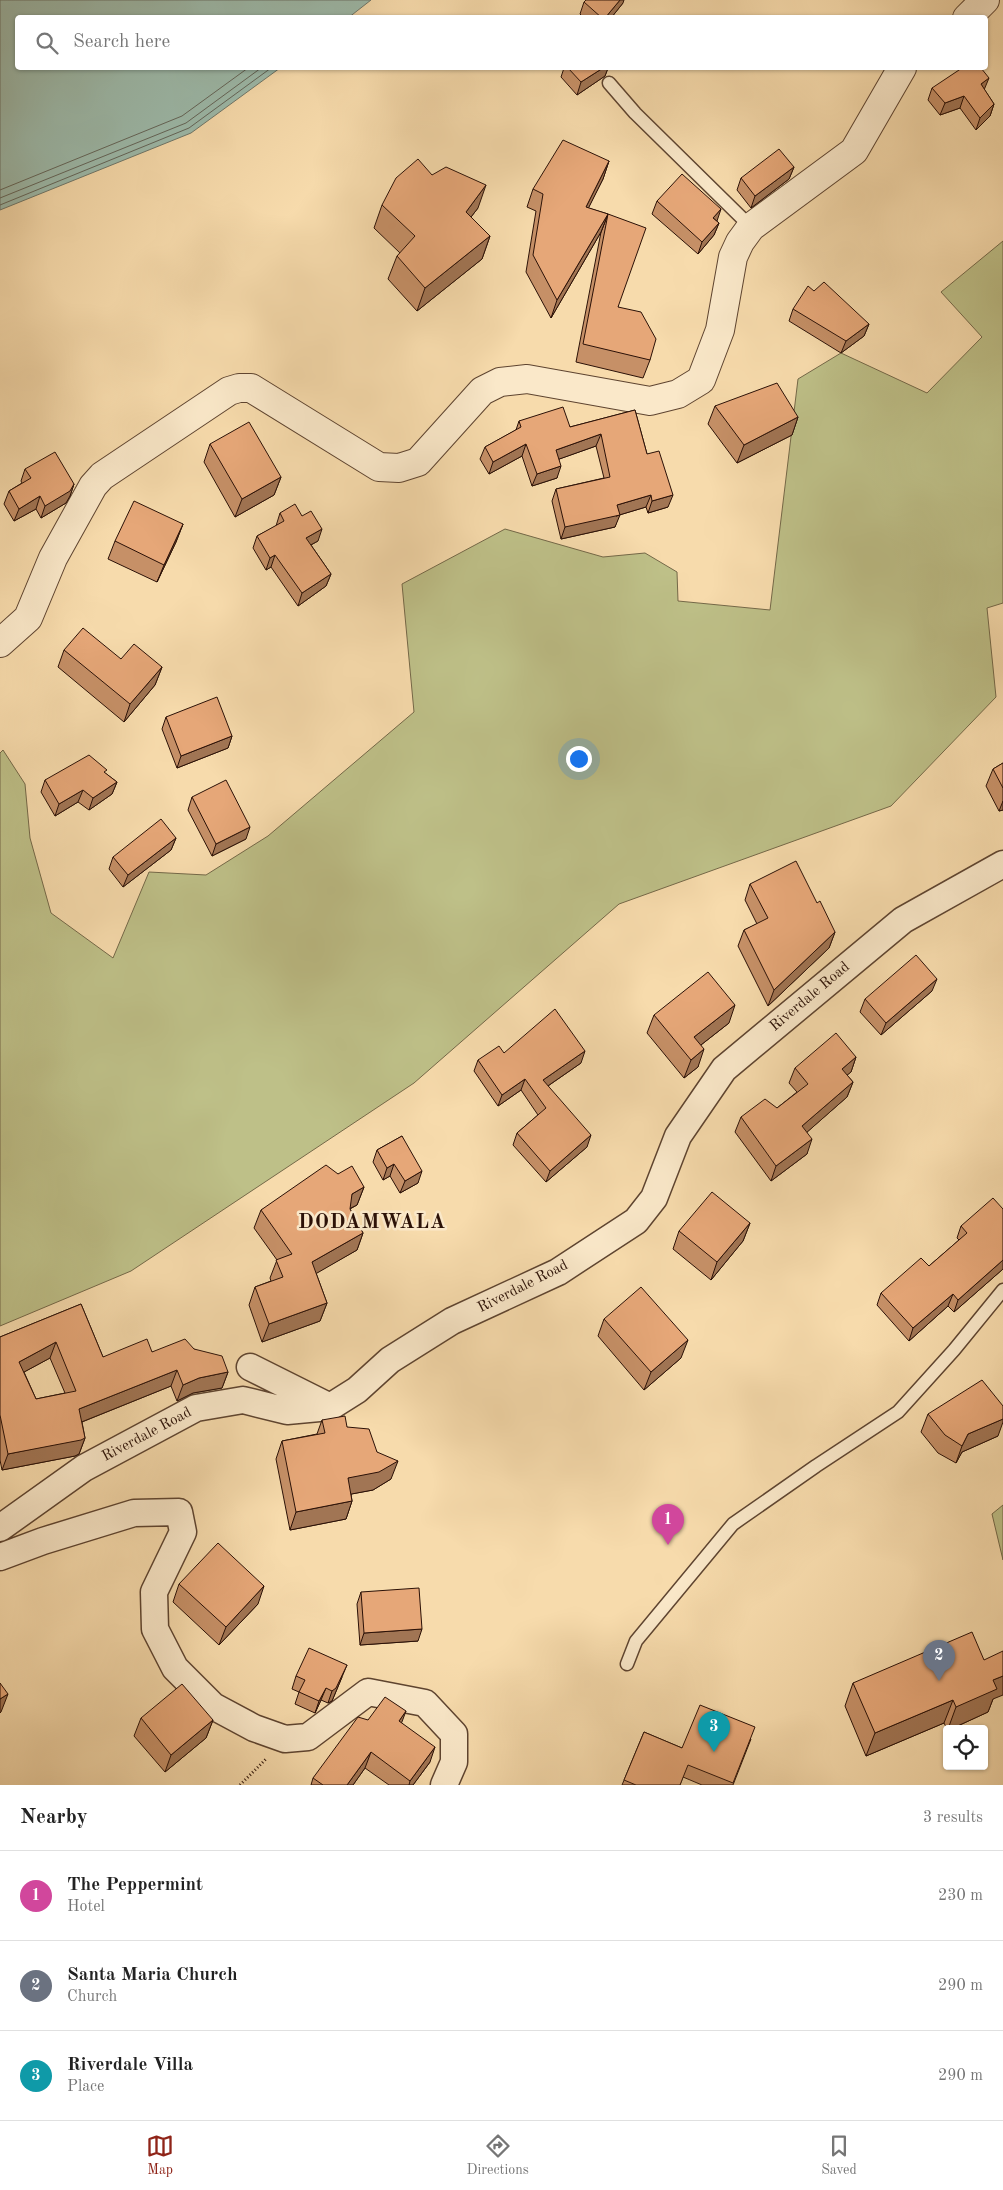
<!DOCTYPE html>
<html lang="en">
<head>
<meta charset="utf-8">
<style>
  :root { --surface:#fff; --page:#f2f2f2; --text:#222; --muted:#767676; --line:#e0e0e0; --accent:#8f2418 }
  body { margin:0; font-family:"Old Standard TT",serif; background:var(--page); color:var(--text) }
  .controls { position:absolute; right:15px; bottom:15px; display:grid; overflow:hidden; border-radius:5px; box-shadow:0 1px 4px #0004 }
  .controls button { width:45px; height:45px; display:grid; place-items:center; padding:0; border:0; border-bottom:1px solid var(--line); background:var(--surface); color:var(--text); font:25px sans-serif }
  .you { position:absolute; left:578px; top:758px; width:18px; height:18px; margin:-12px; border:4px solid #fff; border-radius:50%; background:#1a73e8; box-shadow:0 0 0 8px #1a73e833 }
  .badge { display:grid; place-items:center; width:32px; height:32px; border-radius:50%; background:var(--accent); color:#fff; font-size:16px; font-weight:700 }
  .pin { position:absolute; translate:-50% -41px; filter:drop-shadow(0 1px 2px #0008) }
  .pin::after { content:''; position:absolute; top:26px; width:18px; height:15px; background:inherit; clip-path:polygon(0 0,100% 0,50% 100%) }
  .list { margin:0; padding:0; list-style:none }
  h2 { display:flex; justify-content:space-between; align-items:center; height:65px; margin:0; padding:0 20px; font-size:21px }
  h2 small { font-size:16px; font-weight:400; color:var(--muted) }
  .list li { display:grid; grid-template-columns:32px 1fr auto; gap:15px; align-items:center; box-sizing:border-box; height:90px; padding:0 20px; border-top:1px solid var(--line) }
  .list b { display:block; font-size:19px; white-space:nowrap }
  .list p { margin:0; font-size:16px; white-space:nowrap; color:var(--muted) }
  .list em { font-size:16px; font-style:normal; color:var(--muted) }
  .icon { flex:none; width:28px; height:28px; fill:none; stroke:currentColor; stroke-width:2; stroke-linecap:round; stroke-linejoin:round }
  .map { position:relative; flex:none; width:1003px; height:1785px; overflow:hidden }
  .search { position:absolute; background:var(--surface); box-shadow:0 1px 4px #0004; left:15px; right:15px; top:15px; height:55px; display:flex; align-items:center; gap:12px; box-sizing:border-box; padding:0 18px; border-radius:5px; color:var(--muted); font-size:19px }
  .sheet { height:335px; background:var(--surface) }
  nav { display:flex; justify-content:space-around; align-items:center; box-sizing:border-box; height:70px; border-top:1px solid var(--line); background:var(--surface); font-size:14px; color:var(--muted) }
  nav a { display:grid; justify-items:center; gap:2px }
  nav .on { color:var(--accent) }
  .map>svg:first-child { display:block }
  .green { fill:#bec088; stroke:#746848 }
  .water { fill:#9dbbac; stroke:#6f776a }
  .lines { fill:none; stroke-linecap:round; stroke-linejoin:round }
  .shore { stroke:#64665a; stroke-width:1 }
  .service-casing { stroke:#5e4430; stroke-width:15 }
  .minor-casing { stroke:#5e4430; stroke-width:29 }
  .tertiary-casing { stroke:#5e4430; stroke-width:30 }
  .path { stroke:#2b1107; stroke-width:3; stroke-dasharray:1 2.5; stroke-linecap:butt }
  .service { stroke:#fae8c9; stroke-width:12 }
  .minor { stroke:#fae8c9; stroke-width:26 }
  .tertiary { stroke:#fae8c9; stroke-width:28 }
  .wall { fill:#c69067; stroke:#2b1107; fill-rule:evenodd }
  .shaded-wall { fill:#a17554; stroke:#2b1107 }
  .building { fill:#e6a778; stroke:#2b1107; fill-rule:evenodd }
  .labels { text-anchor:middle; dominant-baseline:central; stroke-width:5; stroke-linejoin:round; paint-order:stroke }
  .street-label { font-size:15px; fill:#2b1107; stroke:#fae8c9 }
  .district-label { font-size:20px; font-weight:bold; letter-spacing:1px; fill:#2b1107; stroke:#fae8c9 }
</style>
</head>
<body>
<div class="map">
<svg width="1003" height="1785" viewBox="0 0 1003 1785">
  <rect width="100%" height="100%" fill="#f7dbac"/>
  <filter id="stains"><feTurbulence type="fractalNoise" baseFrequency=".004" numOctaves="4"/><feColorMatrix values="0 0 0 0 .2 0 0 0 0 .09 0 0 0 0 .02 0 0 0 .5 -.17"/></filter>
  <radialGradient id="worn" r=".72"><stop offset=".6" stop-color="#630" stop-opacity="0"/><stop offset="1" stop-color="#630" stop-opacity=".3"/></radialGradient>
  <path class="green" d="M 1003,241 L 1003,603 L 987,608 L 996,697 L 891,806 L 619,904 L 414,1083 L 131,1271 L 0,1326 L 0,753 L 3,750 L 25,784 L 30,838 L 51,913 L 113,958 L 149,872 L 206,875 L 268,836 L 414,712 L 402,584 L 505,529 L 603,557 L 645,553 L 677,572 L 678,601 L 770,610 L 798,379 L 841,353 L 927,393 L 982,337 L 941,292 Z
    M 1003,1505 L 1003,1560 L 992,1514 Z"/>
  <path class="water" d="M 0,0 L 371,0 L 348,18 L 18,18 L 18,68 L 280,68 L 191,133 L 0,210 Z"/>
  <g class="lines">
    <path class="shore" d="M 0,190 L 182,116 L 248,68
      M 0,198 L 186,123 L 261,68
      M 0,205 L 189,128 L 271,68"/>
    <g class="service-casing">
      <path id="service" d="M 609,83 L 635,113 L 751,227
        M 627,1664 L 636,1641 L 733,1524 L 816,1466 L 898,1412 L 954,1350 L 1003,1290"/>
    </g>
    <g class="minor-casing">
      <path id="minor" d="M 250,1367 L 330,1407
        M 0,1528 L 84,1468 L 196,1408 L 243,1400 L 287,1411 L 330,1407 L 357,1390 L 390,1360 L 452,1321 L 558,1272 L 636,1221 L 654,1198 L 678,1136 L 724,1069 L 903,920 L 1003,864
        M 0,1557 L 43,1541 L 134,1513 L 179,1512 L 183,1532 L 154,1592 L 155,1629 L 175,1668 L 213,1706 L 254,1728 L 285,1739 L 308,1737 L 368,1692 L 425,1703 L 454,1734 L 454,1762 L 444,1785"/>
    </g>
    <g class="tertiary-casing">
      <path id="tertiary" d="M 967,18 L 985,0
        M 0,643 L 28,618 L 53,558 L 93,486 L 102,476 L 229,391 L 239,388 L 251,388 L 379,467 L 399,468 L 418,462 L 482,391 L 500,382 L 527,379 L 650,401 L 678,394 L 701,380 L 720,330 L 733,257 L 740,242 L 751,227 L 854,151 L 902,68"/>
    </g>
    <path class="path" d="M 240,1785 L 266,1759"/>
    <use href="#service" class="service"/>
    <use href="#minor" class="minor"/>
    <use href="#tertiary" class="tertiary"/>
  </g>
  <path class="wall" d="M 584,2 L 623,3 L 611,18 L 584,18 L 580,14 Z
    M 564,68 L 608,68 L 605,76 L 577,95 L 561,77 Z
    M 932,88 L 984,89 L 994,104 L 990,116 L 976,130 L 960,108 L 940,115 L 928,100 Z
    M 609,161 L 603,179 L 588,208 L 608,214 L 601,232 L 551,318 L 526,272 L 536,211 L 527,207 L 533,189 Z
    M 794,167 L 789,179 L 751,208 L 737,190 L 741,178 Z
    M 432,175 L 478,208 L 471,217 L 490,236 L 482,259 L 417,311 L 388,279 L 397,256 L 400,253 L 374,228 L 382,205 Z
    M 657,201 L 717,221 L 719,223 L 714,235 L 698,254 L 652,214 Z
    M 608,214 L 618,307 L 650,360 L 643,378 L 576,362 L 601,232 Z
    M 814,291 L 869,324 L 864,336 L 841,353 L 789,321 L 793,309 Z
    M 715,406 L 798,417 L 792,435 L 737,463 L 708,424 Z
    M 635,410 L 647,454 L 668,507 L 648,513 L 646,507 L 619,515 L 615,527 L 561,539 L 552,501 L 556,489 L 604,478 L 596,446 L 559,459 L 557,478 L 532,486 L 522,456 L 489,474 L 480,459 L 485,447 L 516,430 L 519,421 L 570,427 Z
    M 210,444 L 281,477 L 274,495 L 235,517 L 204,462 Z
    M 25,469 L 74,484 L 70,496 L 66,503 L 41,518 L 36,509 L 14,521 L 4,504 L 9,491 L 22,483 L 21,481 Z
    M 280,513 L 302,516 L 318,541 L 311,545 L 331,574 L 326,586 L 298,606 L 271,567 L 266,570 L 253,548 L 257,536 L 276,526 Z
    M 183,524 L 176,542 L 157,582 L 108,559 L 115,541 Z
    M 64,650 L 121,659 L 162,667 L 155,685 L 124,722 L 58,667 Z
    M 166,717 L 232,736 L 228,748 L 177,768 L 162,729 Z
    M 1003,763 L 1003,810 L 999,811 L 986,786 L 993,769 Z
    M 105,773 L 117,782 L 112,794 L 89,810 L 78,802 L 55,816 L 41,792 L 45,780 Z
    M 192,797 L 246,839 L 212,856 L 188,810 Z
    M 176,838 L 171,850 L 123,887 L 109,869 L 113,857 Z
    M 750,884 L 835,932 L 829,948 L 768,1006 L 738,946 L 744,930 L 757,924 L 745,900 Z
    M 932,991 L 881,1035 L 860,1012 L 865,999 Z
    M 654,1015 L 729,1023 L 701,1045 L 698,1067 L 684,1078 L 647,1033 Z
    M 504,1053 L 581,1063 L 548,1086 L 587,1147 L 546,1182 L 513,1145 L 517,1133 L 538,1115 L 521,1090 L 498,1106 L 474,1071 L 478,1060 Z
    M 856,1057 L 851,1072 L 847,1075 L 853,1082 L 847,1097 L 807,1132 L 807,1154 L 771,1181 L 735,1132 L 741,1117 L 777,1108 L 797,1092 L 789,1083 L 795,1068 Z
    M 402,1136 L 418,1183 L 400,1193 L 390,1176 L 383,1180 L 373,1162 L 377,1150 Z
    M 338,1174 L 364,1187 L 357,1205 L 350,1209 L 363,1233 L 357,1250 L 316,1273 L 327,1303 L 320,1321 L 262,1342 L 249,1305 L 255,1287 L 271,1281 L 270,1278 L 277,1260 L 254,1228 L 261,1210 Z
    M 1003,1209 L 1003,1269 L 954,1312 L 948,1306 L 909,1341 L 877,1305 L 881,1293 L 929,1266 L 959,1240 L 957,1238 L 961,1226 Z
    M 750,1223 L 743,1241 L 711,1280 L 673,1249 L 679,1231 Z
    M 81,1304 L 103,1357 L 152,1352 L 194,1349 L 228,1372 L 222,1388 L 193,1393 L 177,1401 L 171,1386 L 82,1422 L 85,1438 L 79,1454 L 75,1456 L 2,1470 L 0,1460 L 0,1337 ZM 50,1358 L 65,1393 L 36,1399 L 24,1372 Z
    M 604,1319 L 681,1358 L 644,1390 L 598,1336 Z
    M 928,1414 L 998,1436 L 962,1452 L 956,1463 L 938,1453 L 921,1432 Z
    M 322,1420 L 347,1427 L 377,1452 L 391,1479 L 373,1490 L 351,1494 L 352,1501 L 346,1519 L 290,1530 L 276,1459 L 282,1441 L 317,1434 Z
    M 179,1584 L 258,1604 L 219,1645 L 173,1602 Z
    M 361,1592 L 418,1641 L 360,1645 L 357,1604 Z
    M 296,1676 L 342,1677 L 332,1701 L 328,1703 L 321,1700 L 315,1713 L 295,1704 L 299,1692 L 292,1689 Z
    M 853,1683 L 993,1699 L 988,1712 L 951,1729 L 947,1729 L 944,1723 L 866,1756 L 845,1706 Z
    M 141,1718 L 213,1720 L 206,1738 L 165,1772 L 134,1736 Z
    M 368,1720 L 402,1723 L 430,1762 L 413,1785 L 389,1785 L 365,1768 L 353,1785 L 311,1785 L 313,1778 Z
    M 644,1732 L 682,1748 L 751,1739 L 733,1785 L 702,1785 L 683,1777 L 680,1785 L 622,1785 Z"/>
  <path class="shaded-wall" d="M 620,0 L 624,0 L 623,3 L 611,18 L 605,18 Z
    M 603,68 L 608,68 L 605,76 L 577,95 L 581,82 Z
    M 989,78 L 984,90 L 981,84 Z
    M 964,96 L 960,108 L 940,115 L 945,103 Z
    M 994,104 L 990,116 L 976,130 L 980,118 Z
    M 609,161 L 603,179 L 580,225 L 586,207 Z
    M 794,167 L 789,179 L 751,208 L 755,196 Z
    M 486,185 L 478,208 L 457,235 L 466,212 Z
    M 721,209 L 717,221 L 713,218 Z
    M 608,214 L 601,232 L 551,318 L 557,300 Z
    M 719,223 L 714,235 L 698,254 L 702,242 Z
    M 490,236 L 482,259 L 417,311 L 425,288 Z
    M 869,324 L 864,336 L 841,353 L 846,341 Z
    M 798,417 L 792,435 L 737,463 L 744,445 Z
    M 601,434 L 596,446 L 551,462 L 556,450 Z
    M 526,444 L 522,456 L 489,474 L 493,462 Z
    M 561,466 L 557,478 L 532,486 L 537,474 Z
    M 281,477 L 274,495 L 235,517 L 242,499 Z
    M 74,484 L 70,496 L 66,503 L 41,518 L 45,506 Z
    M 651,495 L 646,507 L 616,516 L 620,515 L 615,527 L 561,539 L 565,527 L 617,505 Z
    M 673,495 L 668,507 L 648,513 L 652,501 Z
    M 40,496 L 36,509 L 14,521 L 19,509 Z
    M 183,524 L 176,542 L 157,582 L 164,565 Z
    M 322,529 L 318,541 L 301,550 L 306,538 Z
    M 275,555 L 271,567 L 266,570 L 270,558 Z
    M 331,574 L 326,586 L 298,606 L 302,593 Z
    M 162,667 L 155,685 L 124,722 L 130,704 Z
    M 232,736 L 228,748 L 177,768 L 181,756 Z
    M 117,782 L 112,794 L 89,810 L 93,798 Z
    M 83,790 L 78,802 L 55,816 L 59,804 Z
    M 1003,801 L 1003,810 L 999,811 Z
    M 250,827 L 246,839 L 212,856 L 216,844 Z
    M 176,838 L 171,850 L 123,887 L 128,875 Z
    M 835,932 L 829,948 L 768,1006 L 774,990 Z
    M 937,979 L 932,991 L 881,1035 L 886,1023 Z
    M 735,1005 L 729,1023 L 688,1055 L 694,1037 Z
    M 704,1049 L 698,1067 L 684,1078 L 691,1060 Z
    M 585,1051 L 581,1063 L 539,1092 L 543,1080 Z
    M 856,1057 L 851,1072 L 836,1084 L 842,1069 Z
    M 525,1079 L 521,1090 L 498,1106 L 502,1095 Z
    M 853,1082 L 847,1097 L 797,1141 L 802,1126 Z
    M 591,1135 L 587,1147 L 546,1182 L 550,1171 Z
    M 812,1139 L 807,1154 L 771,1181 L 776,1166 Z
    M 394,1164 L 390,1176 L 383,1180 L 387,1168 Z
    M 422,1171 L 418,1183 L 400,1193 L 405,1181 Z
    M 364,1187 L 357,1205 L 345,1211 L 352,1194 Z
    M 750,1223 L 743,1241 L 711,1280 L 717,1262 Z
    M 363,1233 L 357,1250 L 305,1280 L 312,1262 Z
    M 1003,1260 L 1003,1269 L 954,1312 L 958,1300 Z
    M 953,1294 L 948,1306 L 909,1341 L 913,1328 Z
    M 327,1303 L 320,1321 L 262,1342 L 269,1324 Z
    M 688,1340 L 681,1358 L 644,1390 L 651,1372 Z
    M 56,1342 L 50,1358 L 13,1378 L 19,1362 Z
    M 177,1370 L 171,1386 L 74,1425 L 79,1409 Z
    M 228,1372 L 222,1388 L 193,1393 L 177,1401 L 183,1385 L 199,1378 Z
    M 1003,1419 L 1003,1422 L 998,1436 L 962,1452 L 956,1463 L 962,1446 L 968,1434 Z
    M 85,1438 L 79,1454 L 75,1456 L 2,1470 L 8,1454 Z
    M 398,1461 L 391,1479 L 373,1490 L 341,1496 L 348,1478 Z
    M 352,1501 L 346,1519 L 290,1530 L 296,1512 Z
    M 264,1586 L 258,1604 L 219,1645 L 226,1627 Z
    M 422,1629 L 418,1641 L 360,1645 L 364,1633 Z
    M 347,1665 L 332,1701 L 328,1703 L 332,1691 Z
    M 1003,1676 L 1003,1695 L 993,1699 L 988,1712 L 951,1729 L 948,1729 L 956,1707 L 993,1680 Z
    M 326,1688 L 321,1700 L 315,1713 L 319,1701 Z
    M 8,1694 L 1,1712 L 0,1713 L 0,1699 Z
    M 953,1700 L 944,1723 L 866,1756 L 875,1733 Z
    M 406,1711 L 400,1727 L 399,1721 Z
    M 213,1720 L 206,1738 L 165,1772 L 171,1755 Z
    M 435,1747 L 430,1762 L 413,1785 L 409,1785 L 410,1781 Z
    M 371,1752 L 365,1768 L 353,1785 L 347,1785 Z"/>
  <path class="building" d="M 586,0 L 620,0 L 605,18 L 602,18 L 584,2 Z
    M 568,68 L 603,68 L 581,82 Z
    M 962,68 L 981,68 L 989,78 L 981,84 L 994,104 L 980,118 L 964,96 L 945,103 L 932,88 Z
    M 563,140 L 609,161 L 586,207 L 608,214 L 557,300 L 533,255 L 543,194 L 533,189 Z
    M 779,149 L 794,167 L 755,196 L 741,178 Z
    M 418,159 L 432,175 L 446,167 L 486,185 L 466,212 L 490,236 L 425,288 L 397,256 L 415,236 L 382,205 L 396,178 Z
    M 682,174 L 721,209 L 713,218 L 719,223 L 702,242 L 657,201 Z
    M 608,214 L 646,228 L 618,307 L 641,312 L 656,339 L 650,360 L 583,344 Z
    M 824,282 L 869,324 L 846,341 L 793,309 L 808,286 L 814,291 Z
    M 777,383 L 798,417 L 744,445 L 715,406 Z
    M 563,407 L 570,427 L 635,410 L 647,454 L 659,451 L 673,495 L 652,501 L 651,495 L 617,505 L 620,515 L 565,527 L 556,489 L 610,477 L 601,434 L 556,450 L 561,466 L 537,474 L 526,444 L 493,462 L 485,447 L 521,427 L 519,421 Z
    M 249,422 L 281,477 L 242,499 L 210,444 Z
    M 55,452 L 74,484 L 70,491 L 45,506 L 40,496 L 19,509 L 9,491 L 31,478 L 25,469 Z
    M 134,501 L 183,524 L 164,565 L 115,541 Z
    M 295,504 L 302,516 L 311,511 L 322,529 L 306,538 L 331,574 L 302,593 L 275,555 L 270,558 L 257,536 L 284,521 L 280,513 Z
    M 83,628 L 121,659 L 134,644 L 162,667 L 130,704 L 64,650 Z
    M 217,697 L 232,736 L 181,756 L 166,717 Z
    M 89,755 L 107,770 L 104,772 L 117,782 L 93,798 L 83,790 L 59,804 L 45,780 Z
    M 1003,763 L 1003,788 L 993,769 Z
    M 226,780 L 250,827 L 216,844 L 192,797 Z
    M 161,819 L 176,838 L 128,875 L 113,857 Z
    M 796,861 L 817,903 L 820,901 L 835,932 L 774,990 L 744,930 L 768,918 L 750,884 Z
    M 916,955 L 937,979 L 886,1023 L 865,999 Z
    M 708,972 L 735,1005 L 694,1037 L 704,1049 L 691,1060 L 654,1015 Z
    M 555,1009 L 585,1051 L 543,1080 L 591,1135 L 550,1171 L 517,1133 L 546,1108 L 525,1079 L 502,1095 L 478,1060 L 499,1046 L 504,1053 Z
    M 836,1033 L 856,1057 L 842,1069 L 853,1082 L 802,1126 L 812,1139 L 776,1166 L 741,1117 L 765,1099 L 777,1108 L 808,1084 L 795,1068 Z
    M 402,1136 L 422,1171 L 405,1181 L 394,1164 L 387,1168 L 377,1150 Z
    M 326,1165 L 338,1174 L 352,1166 L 364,1187 L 352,1194 L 350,1209 L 363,1233 L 312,1262 L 327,1303 L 269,1324 L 255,1287 L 283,1277 L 276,1260 L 292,1254 L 261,1210 Z
    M 712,1192 L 750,1223 L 717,1262 L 679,1231 Z
    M 993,1198 L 1003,1209 L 1003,1260 L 958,1300 L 953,1294 L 913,1328 L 881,1293 L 921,1258 L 929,1266 L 967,1233 L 961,1226 Z
    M 641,1287 L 688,1340 L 651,1372 L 604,1319 Z
    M 81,1304 L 103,1357 L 147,1339 L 152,1352 L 185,1339 L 194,1349 L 222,1356 L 228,1372 L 199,1378 L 183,1385 L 177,1370 L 79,1409 L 85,1438 L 81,1440 L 8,1454 L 0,1415 L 0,1337 ZM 56,1342 L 76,1391 L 36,1399 L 19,1362 Z
    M 982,1380 L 1003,1406 L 1003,1419 L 968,1434 L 962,1446 L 945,1435 L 928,1414 Z
    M 345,1416 L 347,1427 L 369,1429 L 377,1452 L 398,1461 L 379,1472 L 348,1478 L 352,1501 L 296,1512 L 282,1441 L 325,1433 L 322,1420 Z
    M 218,1543 L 264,1586 L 226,1627 L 179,1584 Z
    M 419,1588 L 422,1629 L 364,1633 L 361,1592 Z
    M 972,1632 L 984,1660 L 1003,1651 L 1003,1676 L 993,1680 L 997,1689 L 956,1707 L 953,1700 L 875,1733 L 853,1683 Z
    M 309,1648 L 347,1665 L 336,1688 L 332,1691 L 326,1688 L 319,1701 L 299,1692 L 305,1680 L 296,1676 Z
    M 0,1683 L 8,1694 L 0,1699 Z
    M 182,1684 L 213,1720 L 171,1755 L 141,1718 Z
    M 385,1697 L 406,1711 L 399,1721 L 435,1747 L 410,1781 L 371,1752 L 347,1785 L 323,1785 L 313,1778 L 358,1717 L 368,1720 Z
    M 700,1705 L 755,1727 L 733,1783 L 688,1765 L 680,1785 L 636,1785 L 624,1780 L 644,1732 L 682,1748 Z"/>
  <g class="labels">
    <g class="street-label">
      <text transform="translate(810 997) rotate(-40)">Riverdale Road</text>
      <text transform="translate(523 1287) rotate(-27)">Riverdale Road</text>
      <text transform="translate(147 1435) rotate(-28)">Riverdale Road</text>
    </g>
    <g class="district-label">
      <text x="372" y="1223">DODAMWALA</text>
    </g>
  </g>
  <rect width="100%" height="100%" filter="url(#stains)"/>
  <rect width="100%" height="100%" fill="url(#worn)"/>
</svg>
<div class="controls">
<button><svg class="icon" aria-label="locate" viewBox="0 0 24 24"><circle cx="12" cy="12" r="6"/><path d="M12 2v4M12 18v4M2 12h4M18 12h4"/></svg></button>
</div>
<div class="you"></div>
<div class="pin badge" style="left:668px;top:1545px;background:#d1479c">1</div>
<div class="pin badge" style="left:939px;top:1681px;background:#6b7280">2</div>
<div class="pin badge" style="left:714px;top:1752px;background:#0f9aa8">3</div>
<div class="search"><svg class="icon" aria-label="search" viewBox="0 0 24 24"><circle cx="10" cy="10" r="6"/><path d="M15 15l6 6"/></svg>Search here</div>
</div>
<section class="sheet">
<h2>Nearby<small>3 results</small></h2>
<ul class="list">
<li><span class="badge" style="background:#d1479c">1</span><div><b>The Peppermint</b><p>Hotel</p></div><em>230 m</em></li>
<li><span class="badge" style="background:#6b7280">2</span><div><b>Santa Maria Church</b><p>Church</p></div><em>290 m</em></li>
<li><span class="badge" style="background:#0f9aa8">3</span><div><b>Riverdale Villa</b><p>Place</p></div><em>290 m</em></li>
</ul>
</section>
<nav>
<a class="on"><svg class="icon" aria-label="map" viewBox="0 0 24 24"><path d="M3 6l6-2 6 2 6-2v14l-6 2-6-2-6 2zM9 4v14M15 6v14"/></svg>Map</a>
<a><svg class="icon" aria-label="directions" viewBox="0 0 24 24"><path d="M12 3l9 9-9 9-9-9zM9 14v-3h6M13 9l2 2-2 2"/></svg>Directions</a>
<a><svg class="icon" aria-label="saved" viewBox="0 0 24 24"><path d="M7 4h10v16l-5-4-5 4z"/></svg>Saved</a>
</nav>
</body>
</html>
